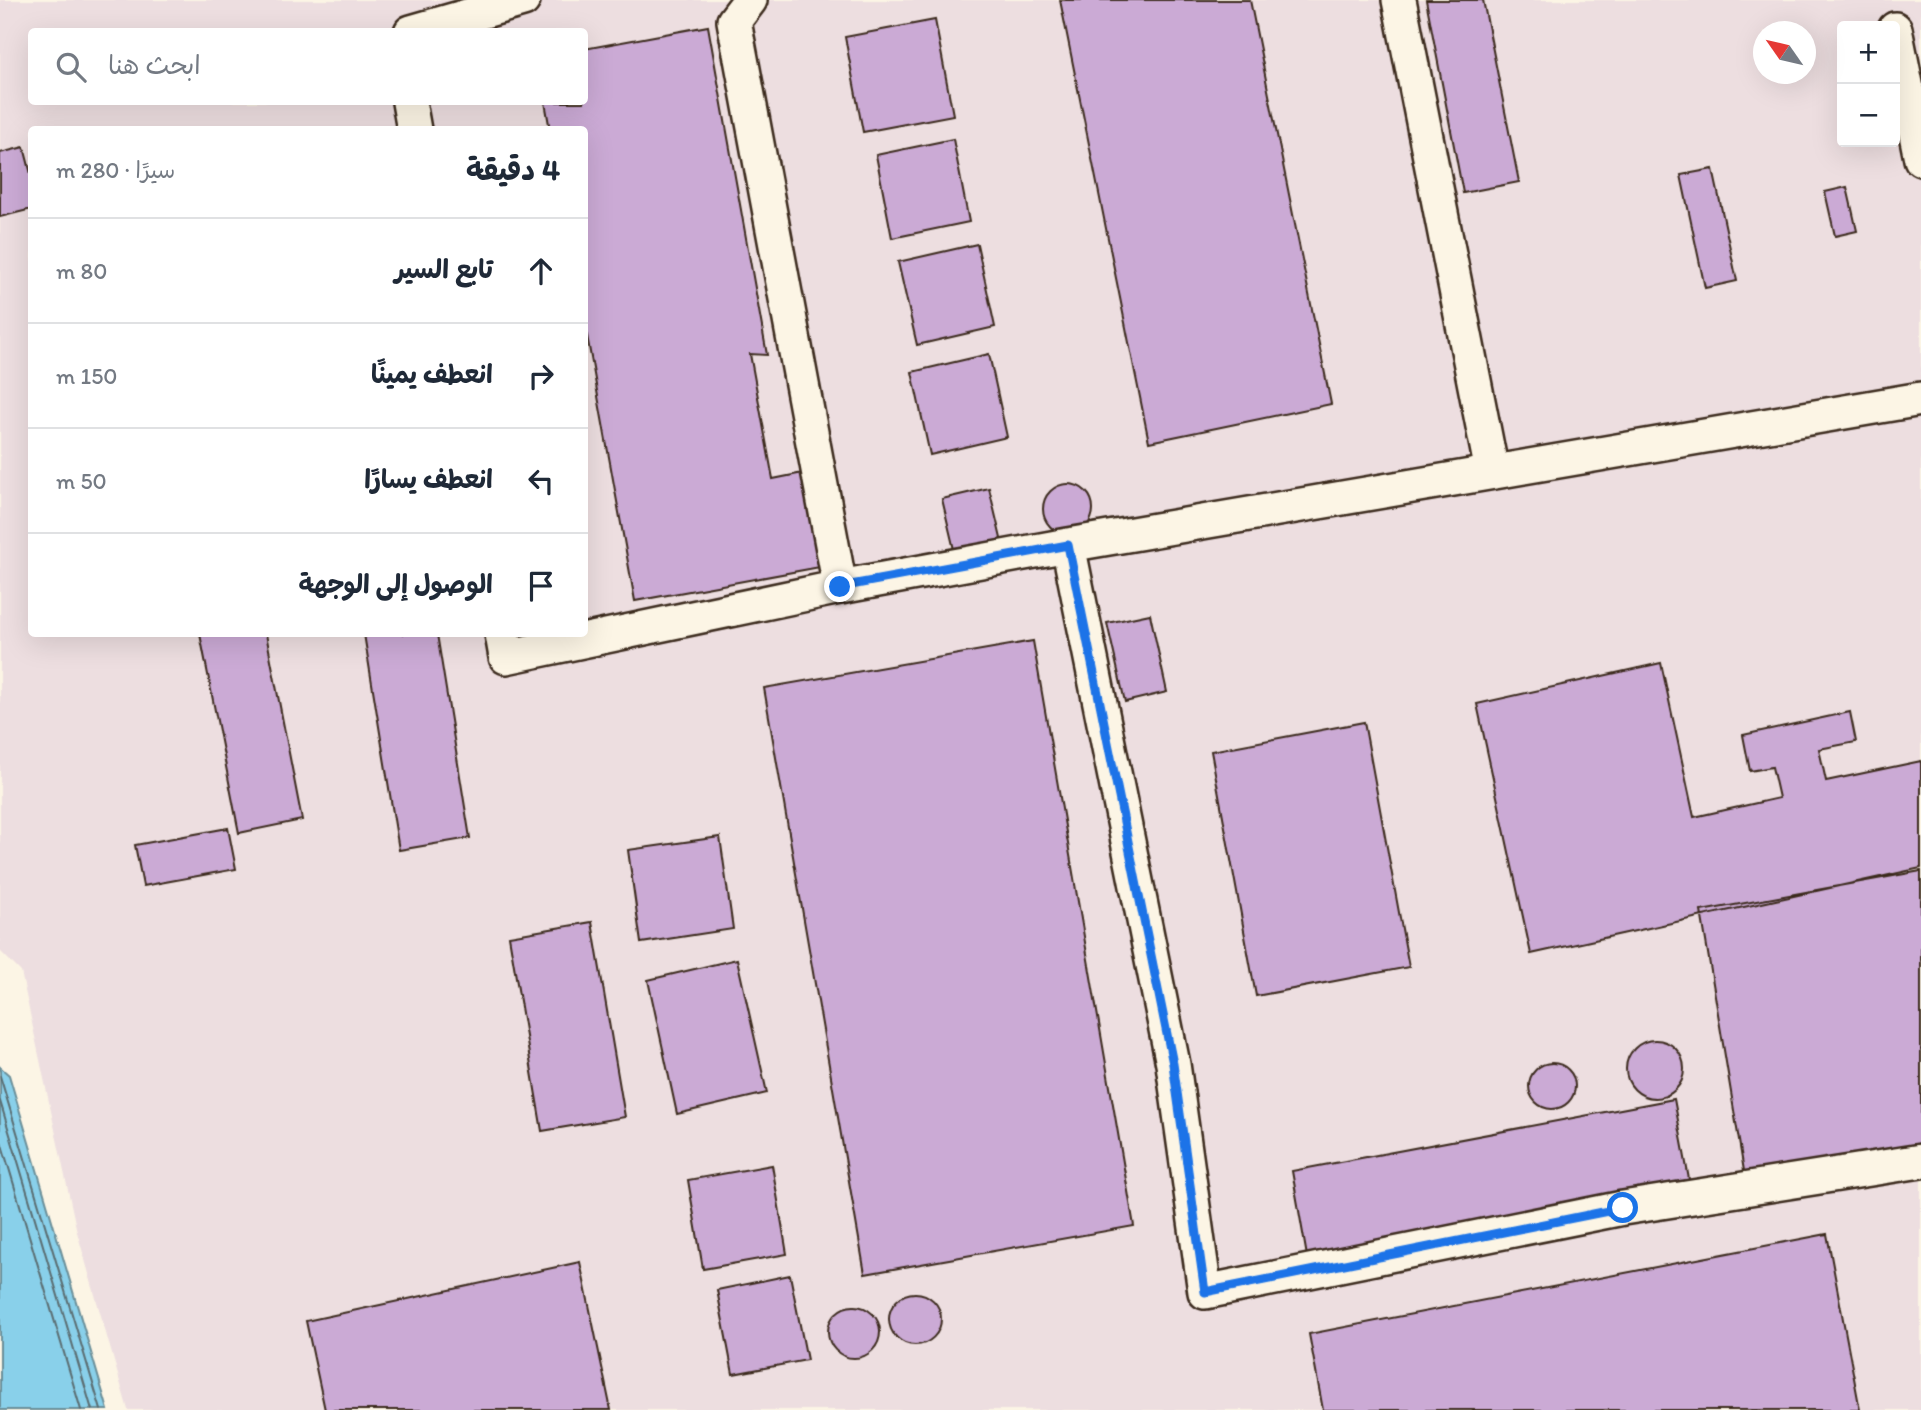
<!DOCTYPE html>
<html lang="ar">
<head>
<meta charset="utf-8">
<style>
  :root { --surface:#fff; --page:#f6f6f7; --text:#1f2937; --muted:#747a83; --line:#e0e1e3 }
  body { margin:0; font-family:Itim,"Playpen Sans Arabic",sans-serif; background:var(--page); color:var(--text); direction:rtl }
  .controls { position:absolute; right:21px; top:21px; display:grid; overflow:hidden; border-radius:7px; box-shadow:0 7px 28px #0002 }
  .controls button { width:63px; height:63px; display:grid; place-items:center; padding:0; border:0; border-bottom:2px solid var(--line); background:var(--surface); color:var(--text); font:35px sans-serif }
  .compass { position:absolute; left:1753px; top:21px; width:63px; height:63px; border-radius:50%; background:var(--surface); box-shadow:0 7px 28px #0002; rotate:304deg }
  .stop { position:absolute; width:21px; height:21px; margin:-16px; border:5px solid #1a73e8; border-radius:50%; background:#fff }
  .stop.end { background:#1a73e8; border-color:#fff; box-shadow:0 2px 7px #0008 }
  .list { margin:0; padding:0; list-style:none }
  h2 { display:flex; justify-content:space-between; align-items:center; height:91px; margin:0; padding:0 28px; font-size:30px }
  h2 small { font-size:23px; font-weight:400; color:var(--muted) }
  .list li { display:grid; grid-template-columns:46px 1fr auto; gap:21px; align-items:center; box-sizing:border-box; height:105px; padding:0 28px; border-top:2px solid var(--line) }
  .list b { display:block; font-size:26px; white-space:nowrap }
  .list em { font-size:23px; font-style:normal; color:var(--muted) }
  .icon { flex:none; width:38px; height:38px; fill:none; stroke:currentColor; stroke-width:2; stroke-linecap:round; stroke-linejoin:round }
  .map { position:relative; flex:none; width:1921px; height:1410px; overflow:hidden; direction:ltr }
  .search { position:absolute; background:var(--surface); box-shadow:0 7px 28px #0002; left:28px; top:28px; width:560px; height:77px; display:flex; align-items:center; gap:18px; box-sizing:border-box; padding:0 24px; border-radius:7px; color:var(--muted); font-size:26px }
  .panel { position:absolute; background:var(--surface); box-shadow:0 7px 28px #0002; left:28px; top:126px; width:560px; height:511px; border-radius:7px; direction:rtl }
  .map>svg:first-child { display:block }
  .built { fill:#eddee0; fill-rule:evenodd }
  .water { fill:#89d0ea; stroke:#6a8e98; stroke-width:2 }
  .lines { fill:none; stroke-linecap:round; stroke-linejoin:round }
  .shore { stroke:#5a6c70; stroke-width:2 }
  .building { fill:#cbaad5; stroke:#3b2a1e; stroke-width:2 }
  .minor-casing { stroke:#3b2a1e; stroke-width:38 }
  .minor { stroke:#fcf5e5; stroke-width:33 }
  .route { stroke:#1a73e8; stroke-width:9 }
</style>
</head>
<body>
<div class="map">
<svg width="1921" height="1410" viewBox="0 0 1921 1410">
  <rect width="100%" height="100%" fill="#fcf5e5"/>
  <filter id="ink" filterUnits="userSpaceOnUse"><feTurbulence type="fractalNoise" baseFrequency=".0143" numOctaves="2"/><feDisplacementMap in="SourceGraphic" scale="14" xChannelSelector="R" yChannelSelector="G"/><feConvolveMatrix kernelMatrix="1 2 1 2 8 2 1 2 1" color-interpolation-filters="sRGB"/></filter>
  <g filter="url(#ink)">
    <path class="built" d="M 0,0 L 1921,0 L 1921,1410 L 128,1410 L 77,1232 L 21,972 L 0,951 ZM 1842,26 L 1895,26 L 1895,142 L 1842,142 ZM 32,32 L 584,32 L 584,102 L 32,102 ZM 1764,32 L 1806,32 L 1806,74 L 1764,74 ZM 32,130 L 584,130 L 584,634 L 32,634 Z"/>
    <path class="water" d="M 0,1067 L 9,1075 L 108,1410 L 0,1410 Z"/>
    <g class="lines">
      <path class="shore" d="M 0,1076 L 101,1410
        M 0,1101 L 92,1410
        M 0,1138 L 81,1410"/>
    </g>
    <path class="building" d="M 1060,0 L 1250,0 L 1331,404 L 1149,442 Z
      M 1426,0 L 1483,0 L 1519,182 L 1463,193 Z
      M 935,20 L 953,115 L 863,132 L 845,37 Z
      M 708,26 L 767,355 L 750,354 L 773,479 L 803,473 L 820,567 L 635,601 L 584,319 L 584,130 L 550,130 L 545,102 L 584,102 L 584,49 Z
      M 953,139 L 969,222 L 892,238 L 876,155 Z
      M 24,147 L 32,178 L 32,209 L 0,217 L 0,153 Z
      M 1713,169 L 1737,281 L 1705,288 L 1681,175 Z
      M 1847,187 L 1857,231 L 1835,236 L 1825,192 Z
      M 977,244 L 995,327 L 917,345 L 898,262 Z
      M 989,354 L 1007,437 L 930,455 L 912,372 Z
      M1043 509a25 25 0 1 1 50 0a25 25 0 1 1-50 0Z
      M 989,488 L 1003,547 L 956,558 L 942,499 Z
      M 1150,614 L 1167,692 L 1125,702 L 1107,623 Z
      M 200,634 L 266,634 L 302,820 L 239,833 Z
      M 364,634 L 437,634 L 470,838 L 399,850 Z
      M 1033,641 L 1134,1226 L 865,1274 L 764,688 Z
      M 1661,663 L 1694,817 L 1779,798 L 1772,767 L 1750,771 L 1743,735 L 1850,712 L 1856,742 L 1819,749 L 1826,781 L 1921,761 L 1921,868 L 1531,954 L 1477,704 Z
      M 1364,722 L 1409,967 L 1256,996 L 1211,751 Z
      M 228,828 L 236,869 L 143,886 L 135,845 Z
      M 720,837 L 733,929 L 641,943 L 628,850 Z
      M 1921,871 L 1921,1149 L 1746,1183 L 1701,911 Z
      M 592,922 L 625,1117 L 542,1131 L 509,936 Z
      M 737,959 L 767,1093 L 677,1114 L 648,980 Z
      M1626 1069a29 29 0 1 1 58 0a29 29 0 1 1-58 0Z
      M1529 1086a23 23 0 1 1 46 0a23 23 0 1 1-46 0Z
      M 1674,1099 L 1691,1190 L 1308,1262 L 1292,1171 Z
      M 772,1165 L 787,1254 L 703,1269 L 688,1180 Z
      M 1827,1234 L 1860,1410 L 1323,1410 L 1309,1334 Z
      M 580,1262 L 611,1410 L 325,1410 L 306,1321 Z
      M 790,1275 L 807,1360 L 733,1374 L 717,1290 Z
      M889 1319a26 26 0 1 1 52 0a26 26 0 1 1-52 0Z
      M828 1332a26 26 0 1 1 52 0a26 26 0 1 1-52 0Z"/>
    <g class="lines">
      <g class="minor-casing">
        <path id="minor" d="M 750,0 L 734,21 L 840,587
          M 1399,0 L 1492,472
          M 1895,29 L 1921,159
          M 411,32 L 523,0
          M 409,102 L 414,130
          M 1068,545 L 1921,399
          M 502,634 L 506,657 L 840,587 L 1068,545 L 1173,1064 L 1205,1292 L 1623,1208 L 1921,1161"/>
      </g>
      <use href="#minor" class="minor"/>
    </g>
  </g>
  <g class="lines" filter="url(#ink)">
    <path class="route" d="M 840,587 L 1068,545 L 1173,1064 L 1205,1292 L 1623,1208"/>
  </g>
</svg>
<div class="controls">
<button>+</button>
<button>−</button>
</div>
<svg class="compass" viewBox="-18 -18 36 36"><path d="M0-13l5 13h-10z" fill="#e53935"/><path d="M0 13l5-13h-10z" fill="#747a83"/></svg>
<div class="stop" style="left:1623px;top:1208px"></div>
<div class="stop end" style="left:840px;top:587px"></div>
<div class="search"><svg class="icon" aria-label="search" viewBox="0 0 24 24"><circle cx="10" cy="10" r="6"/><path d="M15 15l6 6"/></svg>ابحث هنا</div>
<section class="panel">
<h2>4 دقيقة<small>سيرًا · 280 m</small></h2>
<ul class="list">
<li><svg class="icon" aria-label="ahead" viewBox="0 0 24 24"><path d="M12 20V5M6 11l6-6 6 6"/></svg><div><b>تابع السير</b></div><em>80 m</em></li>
<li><svg class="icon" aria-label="right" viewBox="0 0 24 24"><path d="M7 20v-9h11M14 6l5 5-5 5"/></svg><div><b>انعطف يمينًا</b></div><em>150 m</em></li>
<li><svg class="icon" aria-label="left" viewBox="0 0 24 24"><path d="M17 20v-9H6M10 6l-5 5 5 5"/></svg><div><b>انعطف يسارًا</b></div><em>50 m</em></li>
<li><svg class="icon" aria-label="arrive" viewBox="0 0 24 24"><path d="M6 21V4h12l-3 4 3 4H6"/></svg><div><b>الوصول إلى الوجهة</b></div></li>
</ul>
</section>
</div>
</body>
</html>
